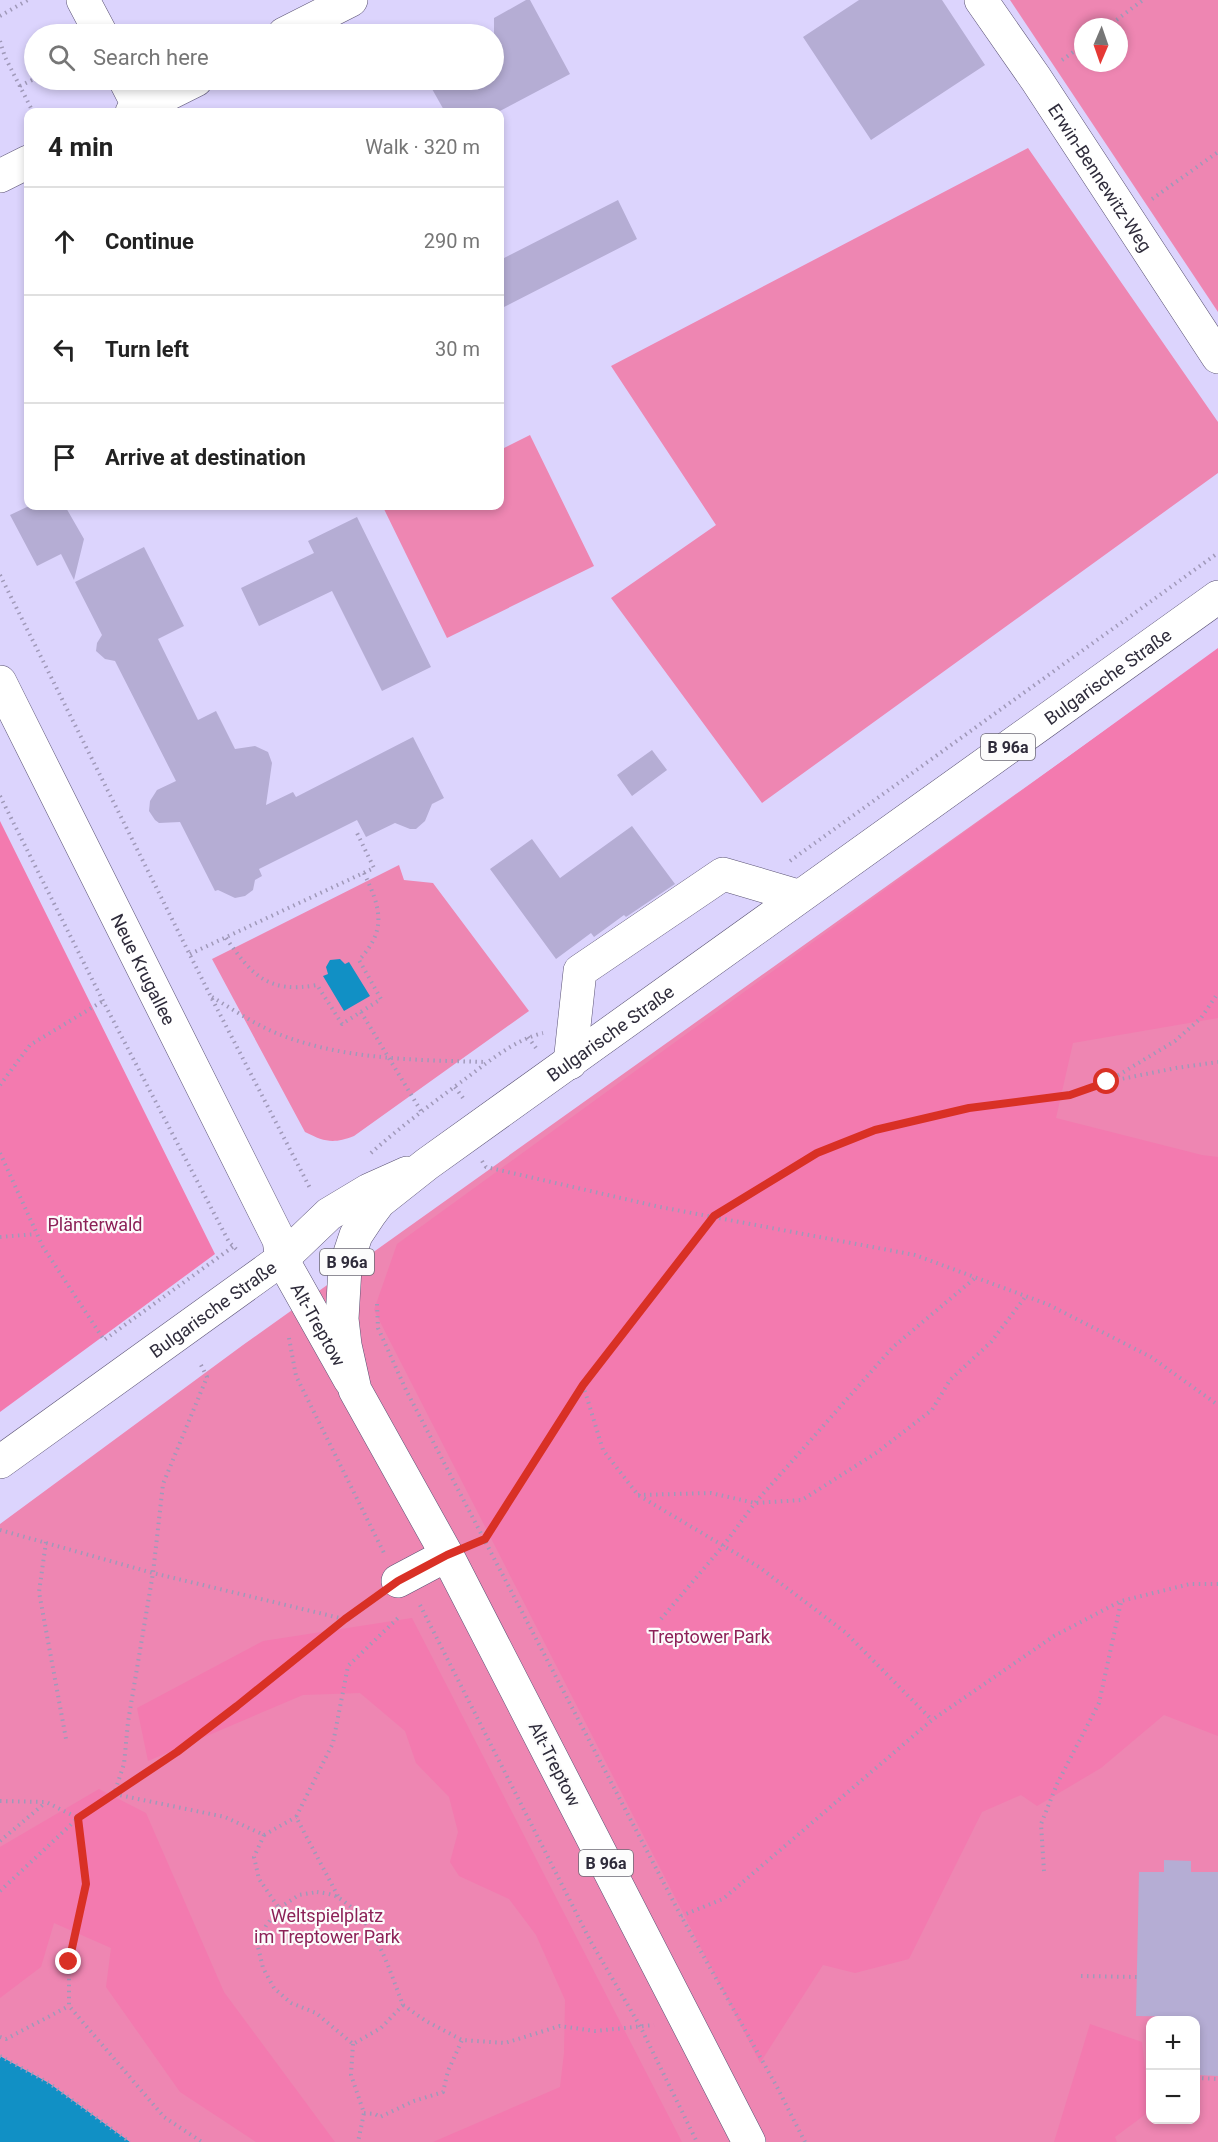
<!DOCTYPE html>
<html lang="en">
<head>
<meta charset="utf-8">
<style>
  :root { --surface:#fff; --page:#f6f6f6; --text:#222; --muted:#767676; --line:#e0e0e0 }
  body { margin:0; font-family:Roboto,sans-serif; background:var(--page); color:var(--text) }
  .controls { position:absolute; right:18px; bottom:18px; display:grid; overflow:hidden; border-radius:12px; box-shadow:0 3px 9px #0003 }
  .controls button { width:54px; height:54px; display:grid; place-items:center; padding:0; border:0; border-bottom:2px solid var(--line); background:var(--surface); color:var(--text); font:30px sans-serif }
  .compass { position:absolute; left:1074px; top:18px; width:54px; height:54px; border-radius:50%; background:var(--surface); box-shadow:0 3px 9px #0003; rotate:182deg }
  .stop { position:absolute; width:18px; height:18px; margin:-14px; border:4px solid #d93025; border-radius:50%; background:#fff }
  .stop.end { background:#d93025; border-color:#fff; box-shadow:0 2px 6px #0008 }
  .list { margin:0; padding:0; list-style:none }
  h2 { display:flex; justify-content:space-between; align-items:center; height:78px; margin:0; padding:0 24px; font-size:26px }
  h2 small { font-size:20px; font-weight:400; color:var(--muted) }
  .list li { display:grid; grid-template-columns:39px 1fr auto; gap:18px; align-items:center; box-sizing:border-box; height:108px; padding:0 24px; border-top:2px solid var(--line) }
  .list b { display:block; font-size:22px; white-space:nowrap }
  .list em { font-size:20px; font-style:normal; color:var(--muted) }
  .icon { flex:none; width:33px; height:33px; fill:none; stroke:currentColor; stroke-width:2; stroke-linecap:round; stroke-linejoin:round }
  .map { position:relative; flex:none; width:1218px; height:2142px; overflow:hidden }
  .search { position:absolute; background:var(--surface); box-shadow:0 3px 9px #0003; left:24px; top:24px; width:480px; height:66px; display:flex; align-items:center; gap:15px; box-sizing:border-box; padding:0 21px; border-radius:33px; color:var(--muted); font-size:22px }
  .panel { position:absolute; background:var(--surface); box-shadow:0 3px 9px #0003; left:24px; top:108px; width:480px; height:402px; border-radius:12px }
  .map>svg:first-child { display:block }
  .green { fill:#ee86b2; fill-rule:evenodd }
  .forest { fill:#f37aaf }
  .water { fill:#1190c5 }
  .building { fill:#b5add4 }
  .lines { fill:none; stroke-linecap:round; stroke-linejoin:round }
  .minor-casing { stroke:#595173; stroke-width:34 }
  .major-casing { stroke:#595173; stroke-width:34 }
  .path { stroke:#a099b9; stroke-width:4; stroke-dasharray:1.5 4.5; stroke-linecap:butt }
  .minor { stroke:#fff; stroke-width:33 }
  .major { stroke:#fff; stroke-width:33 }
  .route { stroke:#d93025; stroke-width:8 }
  .labels { text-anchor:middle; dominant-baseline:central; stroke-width:4.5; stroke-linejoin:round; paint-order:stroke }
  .shield { fill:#fcfcfc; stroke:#6c6a75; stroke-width:1.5 }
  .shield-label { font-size:16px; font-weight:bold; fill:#2f2c3b }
  .street-label { font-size:18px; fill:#2f2c3b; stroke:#fcfcfc }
  .park-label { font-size:18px; fill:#8c2157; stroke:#fcfcfc }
</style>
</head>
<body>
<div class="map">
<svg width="1218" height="2142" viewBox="0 0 1218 2142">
  <rect width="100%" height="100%" fill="#dcd4fd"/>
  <path class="green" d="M 1010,0 L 1218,0 L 1218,312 ZM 1083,27 L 1119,27 L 1119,63 L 1083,63 Z
    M 1028,148 L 1218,422 L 1218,473 L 762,803 L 611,598 L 716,525 L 611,366 Z
    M 530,435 L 594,566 L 447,638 L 383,507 L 500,506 L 500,450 Z
    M 1218,650 L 1218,2142 L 130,2142 L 49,2083 L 0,2056 L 0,1524 L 243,1345 ZM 1150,2020 L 1196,2020 L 1196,2120 L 1150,2120 Z
    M 399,865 L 404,880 L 433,883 L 529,1011 L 354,1136 C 333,1144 325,1142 305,1132 L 212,959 Z"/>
  <path class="forest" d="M 1218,648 L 1218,1018 L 1073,1043 L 1056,1118 L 1202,1155 L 1218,1157 L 1218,1736 L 1164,1715 L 1101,1768 L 1037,1806 L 1021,1795 L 982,1812 L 909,1959 L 855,1973 L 823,1965 L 760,2063 L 374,1310 L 397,1244 Z
    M 0,821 L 215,1254 L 0,1412 Z
    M 412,1618 L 682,2142 L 433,2142 L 560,2087 L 564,2053 L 565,2000 L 536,1935 L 509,1899 L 459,1876 L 450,1862 L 458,1832 L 449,1797 L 416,1763 L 405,1731 L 360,1693 L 303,1695 L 148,1761 L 137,1708 L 263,1641 Z
    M 99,1789 L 146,1813 L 224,1992 L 335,2142 L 256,2142 L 180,2092 L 106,1987 L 111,1948 L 54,1923 L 41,1967 L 0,1998 L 0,1847 Z
    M 1090,2024 L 1142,2042 L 1150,2111 L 1115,2137 L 1117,2142 L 1054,2142 Z"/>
  <path class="water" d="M 340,959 L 345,964 L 349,962 L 370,996 L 344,1011 L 323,976 L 328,974 L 326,967 L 330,960 Z
    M 0,2056 L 49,2083 L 130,2142 L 0,2142 Z"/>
  <path class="building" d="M 526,0 L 530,0 L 570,74 L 498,112 L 445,112 L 427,80 L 494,80 L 494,18 Z
    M 859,0 L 942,0 L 985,65 L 871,140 L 803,37 Z
    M 618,200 L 637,239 L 500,309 L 500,260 Z
    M 29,506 L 65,506 L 84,539 L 74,580 L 61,554 L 37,566 L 10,515 Z
    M 357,517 L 431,667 L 382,691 L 332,591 L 259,626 L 241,588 L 314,553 L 308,541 Z
    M 144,547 L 184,626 L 158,639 L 198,720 L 216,711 L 235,749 L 255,746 L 268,752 L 272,763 L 266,805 L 293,792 L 296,797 L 413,737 L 444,798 L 432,804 L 425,821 L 416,829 L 410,829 L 395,823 L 366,837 L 357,820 L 259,869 L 262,876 L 255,880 L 253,890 L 245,896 L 235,898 L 218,890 L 215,891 L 180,822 L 159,823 L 155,820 L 149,811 L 150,801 L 157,790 L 176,781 L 115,661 L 105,659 L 96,651 L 97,643 L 102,635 L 75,582 Z
    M 652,750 L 667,770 L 632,796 L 617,775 Z
    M 632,826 L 675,884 L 626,917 L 624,915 L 594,937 L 591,933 L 556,959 L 490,869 L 532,839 L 560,878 Z
    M 1164,1860 L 1191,1861 L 1191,1872 L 1218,1872 L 1218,2076 L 1196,2075 L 1196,2020 L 1191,2020 L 1191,2017 L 1136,2016 L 1139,1872 L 1164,1872 Z"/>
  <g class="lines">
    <g class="minor-casing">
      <g id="minor">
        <path d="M 83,0 L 101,34"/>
        <path id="s1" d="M 981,0 L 1036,79 L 1218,357"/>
        <path d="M 284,34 L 351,0"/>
        <path d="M 125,80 L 140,109"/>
        <path d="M 132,112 L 196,80"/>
        <path d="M 0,176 L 28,162"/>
        <path id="s2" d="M 0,682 L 279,1240 L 282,1259 L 350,1380"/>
        <path d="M 570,1063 L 580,971 L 723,874 L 798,896"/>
        <path id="s3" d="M 0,1462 L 282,1259 L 329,1214 L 369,1190 L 407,1173"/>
        <path d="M 398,1581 L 447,1555"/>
      </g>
    </g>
    <g class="major-casing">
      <g id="major">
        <path id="s4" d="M 749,2142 L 447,1555 L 355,1390 L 345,1345 L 342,1319 L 345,1268 L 356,1235 L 370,1214 L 379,1202 L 427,1164 L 1218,597"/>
      </g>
    </g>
    <path class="path" d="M 0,16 L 28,0
      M 1107,27 L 1143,0
      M 0,41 L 5,57 L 33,112
      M 1062,60 L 1083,45
      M 20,86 L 34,79
      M 1152,199 L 1218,152
      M 0,575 L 211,997 L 311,1190
      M 0,796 L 103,1001 L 229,1242 L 239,1252
      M 790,861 L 1218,553
      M 226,938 C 252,975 268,994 317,985 L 342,1024 L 381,999 L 359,960 C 388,929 380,907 364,873
      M 190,954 L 374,868 L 357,833
      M 212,997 C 234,1010 257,1026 281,1035 C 346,1060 418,1060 486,1062
      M 361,1012 L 421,1111
      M 528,1037 L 536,1048
      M 1111,1081 L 1176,1068 L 1218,1062
      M 0,1085 L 30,1045 L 103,1001
      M 455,1087 L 463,1098
      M 0,1153 L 43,1247 L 104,1340 L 234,1246
      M 371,1153 C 399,1128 430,1105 461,1082 C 486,1064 513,1040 543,1033
      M 482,1161 L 486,1167 L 660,1207 L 915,1255 L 1047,1304 L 1151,1357 L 1218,1405
      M 0,1237 L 36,1234
      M 377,1304 L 378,1328 L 406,1390 L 681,1916 L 777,2087 L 805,2142
      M 289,1338 L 296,1376 L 385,1555
      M 201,1365 L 207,1377 L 163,1484 L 153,1573 L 128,1722 L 124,1764 L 114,1794 L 225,1817 L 264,1835 L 296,1817
      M 583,1385 L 603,1450 L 638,1495 L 759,1567 L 845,1632 L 932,1720
      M 638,1495 L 711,1493 L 755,1503 L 802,1500 L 876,1453 L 932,1410 L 950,1380 L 991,1342 L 1026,1296
      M 0,1530 L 153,1573 L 344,1619
      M 46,1542 L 39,1592 L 66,1739
      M 476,1543 L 485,1539 L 583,1385 L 714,1216 L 817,1153 L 875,1129 L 969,1108 L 1070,1095 L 1107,1082 L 1175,1041 L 1201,1018 L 1218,993
      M 420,1605 L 591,1942 L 640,2026 L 697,2142
      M 661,1619 L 723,1546 L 755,1503 L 893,1347 L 975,1278
      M 0,1801 L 46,1802 L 78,1818
      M 78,1819 L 86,1884 L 69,1962 L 69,2006 L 164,2117 L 202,2142
      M 264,1835 L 254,1857 L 259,1879 L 279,1908
      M 0,1841 L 45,1803
      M 1044,1871 L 1041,1824 L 1057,1784 L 1099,1703 L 1121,1602
      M 0,1891 L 78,1818 L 177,1752 L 374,1598
      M 317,1892 C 324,1893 333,1894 339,1898 C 376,1921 388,1967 403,2005 L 381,2028 L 353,2044 L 316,2013 L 291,2003 L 274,1988 L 263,1968 L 258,1947 L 266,1926 L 279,1908 L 299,1895 Z
      M 338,1896 L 296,1817 L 333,1743 L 348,1666 L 400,1616
      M 681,1916 L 723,1899 L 932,1720 L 1054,1636 L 1121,1601 L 1190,1584 L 1218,1584
      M 1081,1976 L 1137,1977
      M 403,2005 L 426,2021 L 462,2040 L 505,2043 L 560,2026 L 595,2031 L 654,2025
      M 0,2037 L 6,2039 L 69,2006
      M 353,2044 L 351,2075 L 364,2113 L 358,2142
      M 0,2056 L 49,2083 L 130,2142
      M 1196,2078 L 1218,2079
      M 364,2113 L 375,2114 L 380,2117 L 414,2101 L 443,2092 L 448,2071 L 462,2040"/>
    <use href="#minor" class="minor"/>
    <use href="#major" class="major"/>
  </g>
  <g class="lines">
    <path class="route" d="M 69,1962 L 86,1884 L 78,1818 L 177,1752 L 237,1706 L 345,1619 L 398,1581 L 447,1555 L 485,1539 L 583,1385 L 714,1216 L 817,1153 L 875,1130 L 969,1108 L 1070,1095 L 1107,1082"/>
  </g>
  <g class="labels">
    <g class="shield">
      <rect x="981" y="734" width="54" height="26" rx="4.5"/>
      <rect x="320" y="1249" width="54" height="26" rx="4.5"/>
      <rect x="579" y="1850" width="54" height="26" rx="4.5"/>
    </g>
    <g class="shield-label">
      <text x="1008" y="747">B 96a</text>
      <text x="347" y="1262">B 96a</text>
      <text x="606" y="1863">B 96a</text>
    </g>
    <g class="street-label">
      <text stroke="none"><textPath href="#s1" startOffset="214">Erwin-Bennewitz-Weg</textPath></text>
      <text stroke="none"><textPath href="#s4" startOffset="1946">Bulgarische Straße</textPath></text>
      <text stroke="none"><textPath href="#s2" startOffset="321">Neue Krugallee</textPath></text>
      <text stroke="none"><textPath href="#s4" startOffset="1334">Bulgarische Straße</textPath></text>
      <text stroke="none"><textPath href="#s3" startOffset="262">Bulgarische Straße</textPath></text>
      <text stroke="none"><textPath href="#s2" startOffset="718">Alt-Treptow</textPath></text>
      <text transform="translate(555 1764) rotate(63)">Alt-Treptow</text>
    </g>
    <g class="park-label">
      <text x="95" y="1224">Plänterwald</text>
      <text x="709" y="1636">Treptower Park</text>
      <text x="327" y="1915">Weltspielplatz<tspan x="327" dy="21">im Treptower Park</tspan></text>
    </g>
  </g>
</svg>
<div class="controls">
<button>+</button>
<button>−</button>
</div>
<svg class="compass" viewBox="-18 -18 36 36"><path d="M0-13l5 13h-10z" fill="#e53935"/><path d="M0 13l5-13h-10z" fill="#767676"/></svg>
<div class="stop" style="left:1107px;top:1082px"></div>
<div class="stop end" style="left:69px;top:1962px"></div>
<div class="search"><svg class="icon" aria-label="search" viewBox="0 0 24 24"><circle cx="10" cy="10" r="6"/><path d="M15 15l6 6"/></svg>Search here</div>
<section class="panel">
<h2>4 min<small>Walk · 320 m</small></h2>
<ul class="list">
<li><svg class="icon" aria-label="ahead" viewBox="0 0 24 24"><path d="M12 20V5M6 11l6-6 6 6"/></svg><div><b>Continue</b></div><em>290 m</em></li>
<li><svg class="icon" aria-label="left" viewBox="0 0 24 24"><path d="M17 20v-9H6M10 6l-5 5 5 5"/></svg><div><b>Turn left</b></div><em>30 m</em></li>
<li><svg class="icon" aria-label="arrive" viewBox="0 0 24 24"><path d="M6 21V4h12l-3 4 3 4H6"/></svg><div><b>Arrive at destination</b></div></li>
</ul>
</section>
</div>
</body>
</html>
